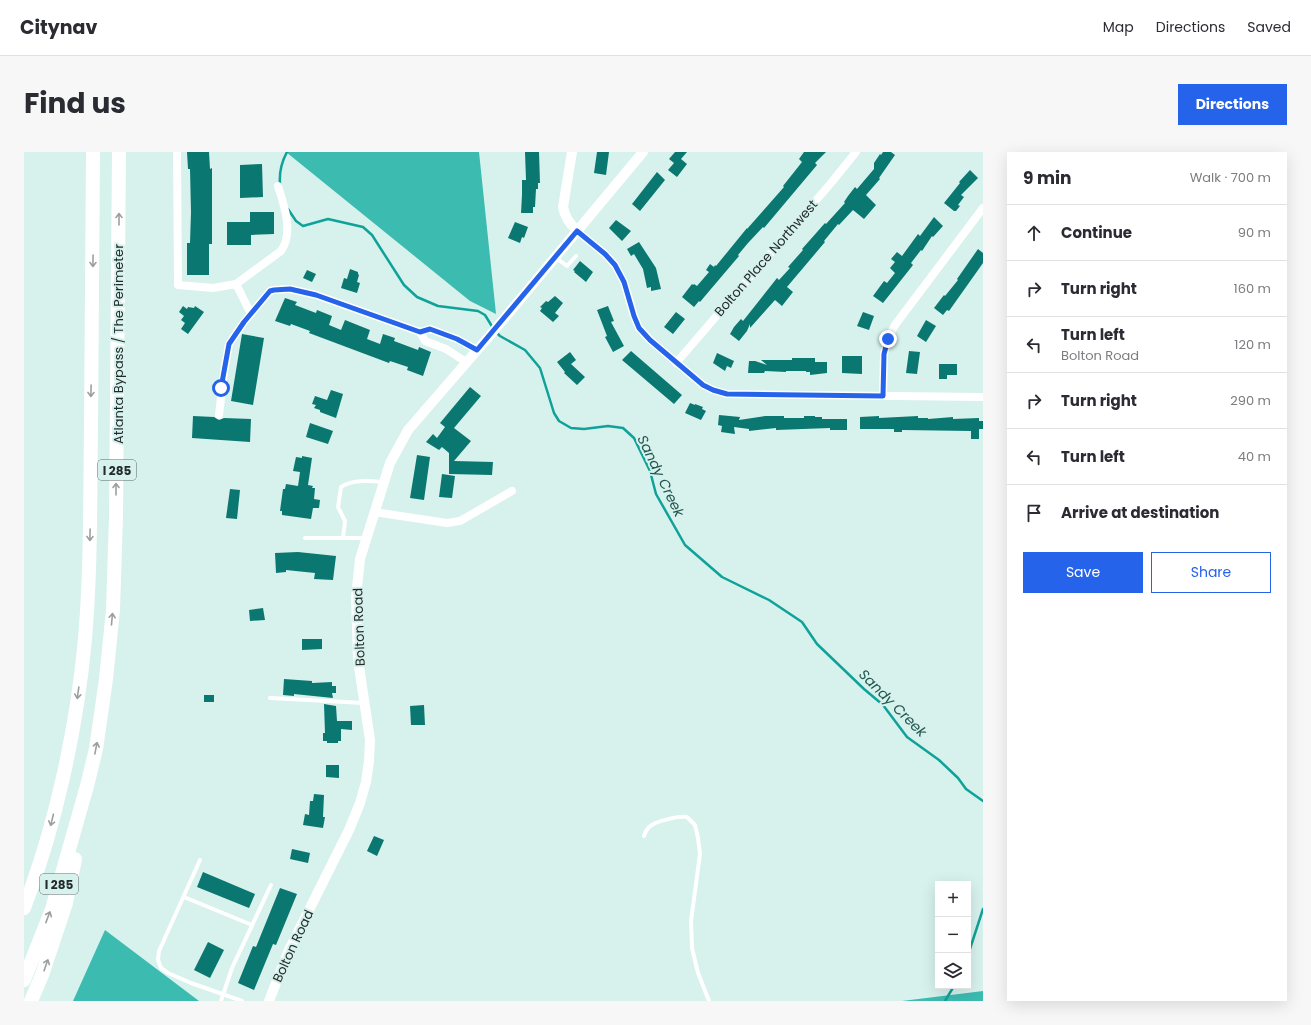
<!DOCTYPE html>
<html lang="en">
<head>
<meta charset="utf-8">
<style>
  :root { --surface:#fff; --page:#f7f7f7; --text:#2b2b33; --muted:#7c7c81; --line:#e1e1e2; --accent:#2563eb }
  body { margin:0; font-family:Poppins,sans-serif; background:var(--page); color:var(--text) }
  .controls { position:absolute; right:12px; bottom:12px; display:grid; overflow:hidden; border-radius:0px; box-shadow:0 4px 16px #0002 }
  .controls button { width:36px; height:36px; display:grid; place-items:center; padding:0; border:0; border-bottom:1px solid var(--line); background:var(--surface); color:var(--text); font:20px sans-serif }
  .stop { position:absolute; width:12px; height:12px; margin:-9px; border:3px solid #2563eb; border-radius:50%; background:#fff }
  .stop.end { background:#2563eb; border-color:#fff; box-shadow:0 1px 4px #0008 }
  .list { margin:0; padding:0; list-style:none }
  h2 { display:flex; justify-content:space-between; align-items:center; height:52px; margin:0; padding:0 16px; font-size:17px }
  h2 small { font-size:13px; font-weight:400; color:var(--muted) }
  .list li { display:grid; grid-template-columns:26px 1fr auto; gap:12px; align-items:center; box-sizing:border-box; height:56px; padding:0 16px; border-top:1px solid var(--line) }
  .list b { display:block; font-size:15px; white-space:nowrap }
  .list p { margin:0; font-size:13px; white-space:nowrap; color:var(--muted) }
  .list em { font-size:13px; font-style:normal; color:var(--muted) }
  .actions { display:flex; gap:8px; padding:12px 16px }
  .actions a { flex:1; padding:9px 0; border:1px solid var(--accent); border-radius:0px; text-align:center; font-size:14px; color:var(--accent) }
  .actions .main { background:var(--accent); color:#fff }
  .icon { flex:none; width:22px; height:22px; fill:none; stroke:currentColor; stroke-width:2; stroke-linecap:round; stroke-linejoin:round }
  .map { position:relative; flex:none; width:959px; height:849px; overflow:hidden; border-radius:0px }
  header { display:flex; align-items:center; gap:24px; box-sizing:border-box; height:56px; padding:0 20px; background:var(--surface); border-bottom:1px solid var(--line) }
  header strong { font-size:19px }
  nav { display:flex; gap:22px; margin-inline-start:auto; font-size:14px }
  .intro { display:flex; align-items:center; justify-content:space-between; box-sizing:border-box; height:96px; padding:0 24px }
  h1 { margin:0; font-size:28px }
  .button { padding:10px 18px; border-radius:0px; background:var(--accent); color:#fff; font-size:14px; font-weight:700 }
  main { display:flex; gap:24px; padding:0 24px }
  aside { flex:1; background:var(--surface); border-radius:0px; box-shadow:0 4px 16px #0002 }
  .map>svg:first-child { display:block }
  .forest { fill:#3cbbb0 }
  .lines { fill:none; stroke-linecap:round; stroke-linejoin:round }
  .stream { stroke:#0fa298; stroke-width:2.5 }
  .building { fill:#0a7770 }
  .service { stroke:#fff; stroke-width:4 }
  .minor { stroke:#fff; stroke-width:8 }
  .tertiary { stroke:#fff; stroke-width:10 }
  .motorway { stroke:#fff; stroke-width:14 }
  .oneway { stroke:#9ba09f }
  .route { stroke:#2563eb; stroke-width:5 }
  .labels { text-anchor:middle; dominant-baseline:central; stroke-width:4; stroke-linejoin:round; paint-order:stroke }
  .shield { fill:#d7f1ed; stroke:#586664; stroke-width:1 }
  .shield-label { font-size:12px; font-weight:bold; fill:#212b2a }
  .street-label { font-size:13px; fill:#212b2a; stroke:#d7f1ed }
  .water-label { font-size:14px; font-style:italic; fill:#225651; stroke:#d7f1ed }
</style>
</head>
<body>
<header>
<strong>Citynav</strong>
<nav><a>Map</a><a>Directions</a><a>Saved</a></nav>
</header>
<div class="intro"><h1>Find us</h1><a class="button">Directions</a></div>
<main>
<div class="map">
<svg width="959" height="849" viewBox="0 0 959 849">
  <rect width="100%" height="100%" fill="#d7f1ed"/>
  <path class="forest" d="M 262,0 L 455,0 L 472,162 L 446,149 Z
    M 81,778 L 175,849 L 49,849 Z
    M 959,839 L 959,849 L 878,849 Z"/>
  <g class="lines">
    <path class="stream" d="M 256,33 C 255,21 257,11 263,0
      M 264,57 L 272,69 L 279,74 L 304,67 L 339,75 L 348,83 L 380,133 L 393,145 L 414,154 L 454,159 L 461,163 L 469,176
      M 472,180 L 476,184 L 501,198 L 516,216 L 530,261 L 535,269 L 547,276 L 560,277 L 584,274 L 599,276 L 610,286 L 626,319 L 632,342 L 661,393 L 698,425 L 745,448 L 778,470 L 793,492 L 840,537 L 859,553 L 883,585 L 915,608 L 934,626 L 942,637 L 959,649
      M 944,803 L 959,757
      M 921,849 L 930,834"/>
  </g>
  <path class="building" d="M 163,0 L 185,0 L 186,17 L 188,16 L 188,92 L 185,92 L 185,123 L 163,123 L 163,91 L 166,91 L 167,60 L 166,17 L 164,17 Z
    M 501,0 L 515,0 L 516,31 L 514,31 L 514,37 L 512,37 L 511,55 L 509,55 L 509,61 L 497,61 L 498,43 L 498,28 L 502,28 Z
    M 573,0 L 585,0 L 582,23 L 570,21 Z
    M 651,0 L 663,0 L 657,7 L 663,12 L 653,25 L 644,18 L 650,11 L 645,7 Z
    M 780,0 L 802,0 L 791,11 L 793,13 L 740,76 L 739,75 L 724,91 L 714,103 L 715,104 L 681,144 L 676,150 L 675,149 L 670,155 L 658,145 L 668,132 L 669,133 L 670,132 L 673,134 L 685,120 L 682,118 L 686,112 L 690,115 L 691,113 L 692,114 L 723,76 L 723,77 L 760,35 L 759,34 L 778,10 L 775,7 Z
    M 859,0 L 867,0 L 871,3 L 855,26 L 856,27 L 842,43 L 852,53 L 840,67 L 829,58 L 815,73 L 814,72 L 800,89 L 801,90 L 763,135 L 769,140 L 758,154 L 751,148 L 726,176 L 726,172 L 723,179 L 715,189 L 706,182 L 710,175 L 717,167 L 719,169 L 753,126 L 755,128 L 766,116 L 764,115 L 779,98 L 778,97 L 801,71 L 802,72 L 821,51 L 820,50 L 824,44 L 831,35 L 833,37 L 850,17 L 850,11 L 856,2 L 857,3 Z
    M 238,12 L 239,45 L 216,46 L 216,13 Z
    M 946,18 L 954,26 L 937,43 L 940,45 L 934,53 L 936,54 L 932,59 L 930,59 L 920,51 L 936,31 L 935,30 Z
    M 633,20 L 641,28 L 616,59 L 608,52 Z
    M 226,60 L 250,60 L 250,82 L 227,83 L 227,93 L 203,93 L 203,70 L 226,70 Z
    M 910,65 L 919,74 L 909,85 L 908,84 L 898,99 L 897,98 L 887,111 L 889,113 L 859,151 L 849,144 L 860,129 L 863,131 L 871,121 L 866,116 L 871,110 L 867,107 L 873,100 L 878,104 L 894,82 L 896,84 Z
    M 592,68 L 607,79 L 598,89 L 585,76 Z
    M 491,70 L 504,75 L 500,86 L 498,85 L 496,91 L 484,86 Z
    M 615,90 L 632,116 L 637,137 L 627,139 L 627,135 L 623,136 L 619,117 L 610,102 L 607,104 L 603,97 Z
    M 954,97 L 959,101 L 959,111 L 925,159 L 923,158 L 919,163 L 910,156 L 920,143 L 921,144 L 934,128 L 933,127 Z
    M 556,109 L 569,120 L 562,130 L 550,120 L 551,119 L 549,118 Z
    M 326,117 L 334,120 L 334,122 L 335,123 L 333,130 L 336,131 L 333,141 L 317,136 L 320,126 L 323,127 Z
    M 283,118 L 292,122 L 288,130 L 279,126 Z
    M 531,144 L 539,151 L 531,161 L 535,164 L 529,170 L 516,159 L 518,156 L 516,155 L 522,149 L 524,150 Z
    M 261,146 L 273,150 L 271,153 L 292,161 L 293,158 L 308,164 L 305,173 L 317,178 L 321,168 L 346,178 L 343,187 L 356,192 L 359,182 L 371,186 L 370,189 L 394,198 L 395,195 L 407,200 L 399,224 L 383,218 L 384,215 L 366,209 L 365,211 L 285,181 L 286,179 L 267,172 L 266,174 L 251,169 Z
    M 159,154 L 163,157 L 164,155 L 170,156 L 171,154 L 180,160 L 164,182 L 157,177 L 161,171 L 157,168 L 160,164 L 155,160 Z
    M 584,154 L 590,169 L 587,170 L 600,194 L 589,200 L 581,185 L 583,184 L 573,158 Z
    M 652,160 L 661,167 L 649,182 L 640,175 Z
    M 839,160 L 850,164 L 845,178 L 833,174 Z
    M 902,168 L 912,174 L 902,190 L 893,184 Z
    M 218,182 L 240,186 L 229,253 L 207,249 Z
    M 607,199 L 658,243 L 650,252 L 598,208 Z
    M 885,199 L 896,200 L 893,222 L 882,221 Z
    M 546,200 L 552,208 L 547,212 L 561,225 L 553,233 L 540,221 L 541,220 L 533,210 Z
    M 693,201 L 710,209 L 707,216 L 703,214 L 701,219 L 689,211 Z
    M 818,204 L 838,204 L 838,222 L 818,221 Z
    M 768,206 L 791,206 L 791,210 L 803,210 L 803,221 L 786,223 L 786,220 L 782,220 L 782,219 L 762,219 L 762,220 L 741,219 L 740,221 L 724,221 L 725,209 L 731,209 L 743,213 L 737,208 L 768,208 Z
    M 915,212 L 933,212 L 933,223 L 923,223 L 923,227 L 915,227 Z
    M 446,235 L 457,244 L 430,276 L 447,289 L 430,309 L 469,310 L 468,323 L 425,322 L 425,301 L 418,295 L 415,298 L 402,290 L 409,282 L 413,286 L 421,275 L 416,271 Z
    M 307,238 L 319,242 L 312,266 L 296,260 L 296,258 L 290,256 L 292,253 L 288,252 L 291,244 L 303,248 Z
    M 666,251 L 671,253 L 671,252 L 679,255 L 678,257 L 682,259 L 677,268 L 661,261 Z
    M 695,263 L 716,265 L 715,268 L 741,264 L 760,264 L 760,266 L 780,266 L 780,264 L 791,264 L 791,265 L 798,265 L 798,267 L 823,267 L 823,278 L 806,278 L 806,276 L 752,278 L 752,276 L 725,279 L 725,277 L 710,275 L 711,282 L 697,280 L 698,274 L 694,273 Z
    M 169,264 L 190,265 L 195,268 L 200,266 L 227,267 L 226,290 L 168,286 Z
    M 855,264 L 855,266 L 894,264 L 894,266 L 904,266 L 904,267 L 929,265 L 929,267 L 955,266 L 955,269 L 959,269 L 959,277 L 955,277 L 955,287 L 947,287 L 947,279 L 878,278 L 878,280 L 870,280 L 870,277 L 836,277 L 836,265 Z
    M 286,271 L 309,279 L 304,292 L 282,285 Z
    M 393,303 L 406,305 L 400,348 L 386,346 Z
    M 278,304 L 288,306 L 284,333 L 289,334 L 288,336 L 291,336 L 290,347 L 296,348 L 295,356 L 289,356 L 287,367 L 258,363 L 258,359 L 256,359 L 259,337 L 261,337 L 262,332 L 274,334 L 276,320 L 269,319 L 272,305 L 278,306 Z
    M 418,322 L 431,324 L 428,346 L 415,345 Z
    M 206,337 L 216,338 L 213,367 L 202,366 Z
    M 274,400 L 312,404 L 309,428 L 290,427 L 291,421 L 262,418 L 262,420 L 252,421 L 251,401 Z
    M 239,456 L 241,468 L 226,469 L 225,458 Z
    M 278,487 L 298,487 L 298,497 L 278,498 Z
    M 260,527 L 288,529 L 288,531 L 308,530 L 308,534 L 312,534 L 312,541 L 308,541 L 309,546 L 270,542 L 270,544 L 259,543 Z
    M 180,543 L 190,543 L 190,550 L 180,550 Z
    M 300,552 L 312,554 L 313,569 L 328,569 L 328,578 L 317,577 L 317,589 L 314,589 L 314,591 L 303,591 L 303,589 L 299,589 L 299,581 L 301,581 Z
    M 400,553 L 401,573 L 387,573 L 386,554 Z
    M 302,613 L 315,613 L 315,626 L 302,625 Z
    M 290,642 L 300,643 L 299,665 L 301,665 L 299,676 L 279,673 L 281,662 L 285,663 L 286,649 L 289,649 Z
    M 350,684 L 360,688 L 353,704 L 343,699 Z
    M 268,697 L 286,701 L 284,711 L 266,707 Z
    M 179,720 L 231,742 L 225,756 L 173,735 Z
    M 256,736 L 273,742 L 252,793 L 249,792 L 230,838 L 214,831 L 229,794 L 232,795 Z
    M 184,790 L 200,798 L 186,826 L 170,818 Z"/>
  <g class="lines">
    <path class="service" d="M 531,105 L 543,114 L 552,104
      M 281,386 L 342,386
      M 319,386 L 321,369 L 314,355 L 317,335 C 328,327 347,329 359,330
      M 246,546 L 340,551
      M 620,684 C 621,681 623,677 625,675 C 632,669 653,664 663,665 L 671,673 L 674,686 L 676,702 L 667,769 L 668,796 L 674,821 L 685,849
      M 176,708 L 135,799 L 134,808 L 137,816 L 144,821 L 167,831 L 218,849
      M 160,745 L 228,773
      M 197,849 L 208,816 L 247,733"/>
    <path class="minor" d="M 153,0 L 154,133 L 189,136 L 212,132 L 257,99 C 270,81 260,53 254,34
      M 553,79 L 581,102 L 591,113 L 600,130 L 610,164 L 615,176 L 626,188 L 679,233 L 689,238 L 703,242 L 959,245
      M 212,132 L 227,162
      M 396,180 L 401,189 L 422,197 L 442,210
      M 652,211 L 807,31 L 832,0
      M 859,244 L 860,202 L 864,187 L 871,173 L 959,56
      M 195,263 L 200,220 L 205,192 L 220,170 L 246,139 L 250,138 L 266,137 L 292,143 L 396,180 L 406,177 L 433,187 L 453,198
      M 350,360 L 423,371 L 436,369 L 488,339"/>
    <path class="tertiary" d="M 548,0 L 539,55 C 541,66 546,71 553,79
      M 245,849 L 264,800 L 325,678 L 336,651 L 342,630 L 345,609 L 346,588 L 334,508 L 332,445 L 336,407 L 366,311 L 384,278 L 468,181 L 619,0"/>
    <path class="motorway" d="M 0,756 C 32,673 53,575 61,487 C 67,417 66,346 67,276 C 68,184 69,92 69,0
      M 0,828 L 28,757 L 63,634 L 72,597 L 82,527 L 89,458 L 92,365 L 95,0
      M 7,849 L 18,823 L 42,751 L 51,707"/>
  </g>
  <defs><path id="oneway-shaft" d="M-6 0H5M1.5-3L5.5 0L1.5 3" fill="none" stroke-width="1.6" stroke-linecap="round" stroke-linejoin="round"/></defs>
  <g class="oneway">
    <use href="#oneway-shaft" transform="translate(95 67) rotate(-90)"/>
    <use href="#oneway-shaft" transform="translate(69 109) rotate(91)"/>
    <use href="#oneway-shaft" transform="translate(67 239) rotate(91)"/>
    <use href="#oneway-shaft" transform="translate(92 337) rotate(-90)"/>
    <use href="#oneway-shaft" transform="translate(66 383) rotate(91)"/>
    <use href="#oneway-shaft" transform="translate(88 467) rotate(-85)"/>
    <use href="#oneway-shaft" transform="translate(54 541) rotate(98)"/>
    <use href="#oneway-shaft" transform="translate(72 596) rotate(-79)"/>
    <use href="#oneway-shaft" transform="translate(28 668) rotate(104)"/>
    <use href="#oneway-shaft" transform="translate(24 765) rotate(-69)"/>
    <use href="#oneway-shaft" transform="translate(22 813) rotate(-71)"/>
  </g>
  <g class="lines">
    <path class="route" d="M 197,236 L 205,192 L 220,170 L 246,139 L 250,138 L 266,137 L 292,143 L 396,180 L 406,177 L 433,187 L 453,198 L 553,79 L 581,102 L 591,113 L 600,130 L 610,164 L 615,176 L 626,188 L 679,233 L 689,238 L 703,242 L 859,244 L 860,202 L 864,187"/>
  </g>
  <g class="labels">
    <g class="shield">
      <rect x="74" y="308" width="38" height="20" rx="3"/>
      <rect x="16" y="722" width="38" height="20" rx="3"/>
    </g>
    <g class="shield-label">
      <text x="93" y="318">I 285</text>
      <text x="35" y="732">I 285</text>
    </g>
    <g class="street-label">
      <text transform="translate(742 106) rotate(-49)">Bolton Place Northwest</text>
      <text transform="translate(94 192) rotate(-90)">Atlanta Bypass / The Perimeter</text>
      <text transform="translate(335 475) rotate(-92)">Bolton Road</text>
      <text transform="translate(269 794) rotate(-65)">Bolton Road</text>
    </g>
    <g class="water-label">
      <text transform="translate(637 324) rotate(64)">Sandy Creek</text>
      <text transform="translate(869 551) rotate(45)">Sandy Creek</text>
    </g>
  </g>
</svg>
<div class="controls">
<button>+</button>
<button>−</button>
<button><svg class="icon" aria-label="layers" viewBox="0 0 24 24"><path d="M12 4l9 5-9 5-9-5zM3 14l9 5 9-5"/></svg></button>
</div>
<div class="stop" style="left:197px;top:236px"></div>
<div class="stop end" style="left:864px;top:187px"></div>
</div>
<aside>
<h2>9 min<small>Walk · 700 m</small></h2>
<ul class="list">
<li><svg class="icon" aria-label="ahead" viewBox="0 0 24 24"><path d="M12 20V5M6 11l6-6 6 6"/></svg><div><b>Continue</b></div><em>90 m</em></li>
<li><svg class="icon" aria-label="right" viewBox="0 0 24 24"><path d="M7 20v-9h11M14 6l5 5-5 5"/></svg><div><b>Turn right</b></div><em>160 m</em></li>
<li><svg class="icon" aria-label="left" viewBox="0 0 24 24"><path d="M17 20v-9H6M10 6l-5 5 5 5"/></svg><div><b>Turn left</b><p>Bolton Road</p></div><em>120 m</em></li>
<li><svg class="icon" aria-label="right" viewBox="0 0 24 24"><path d="M7 20v-9h11M14 6l5 5-5 5"/></svg><div><b>Turn right</b></div><em>290 m</em></li>
<li><svg class="icon" aria-label="left" viewBox="0 0 24 24"><path d="M17 20v-9H6M10 6l-5 5 5 5"/></svg><div><b>Turn left</b></div><em>40 m</em></li>
<li><svg class="icon" aria-label="arrive" viewBox="0 0 24 24"><path d="M6 21V4h12l-3 4 3 4H6"/></svg><div><b>Arrive at destination</b></div></li>
</ul>
<div class="actions"><a class="main">Save</a><a>Share</a></div>
</aside>
</main>
</body>
</html>
